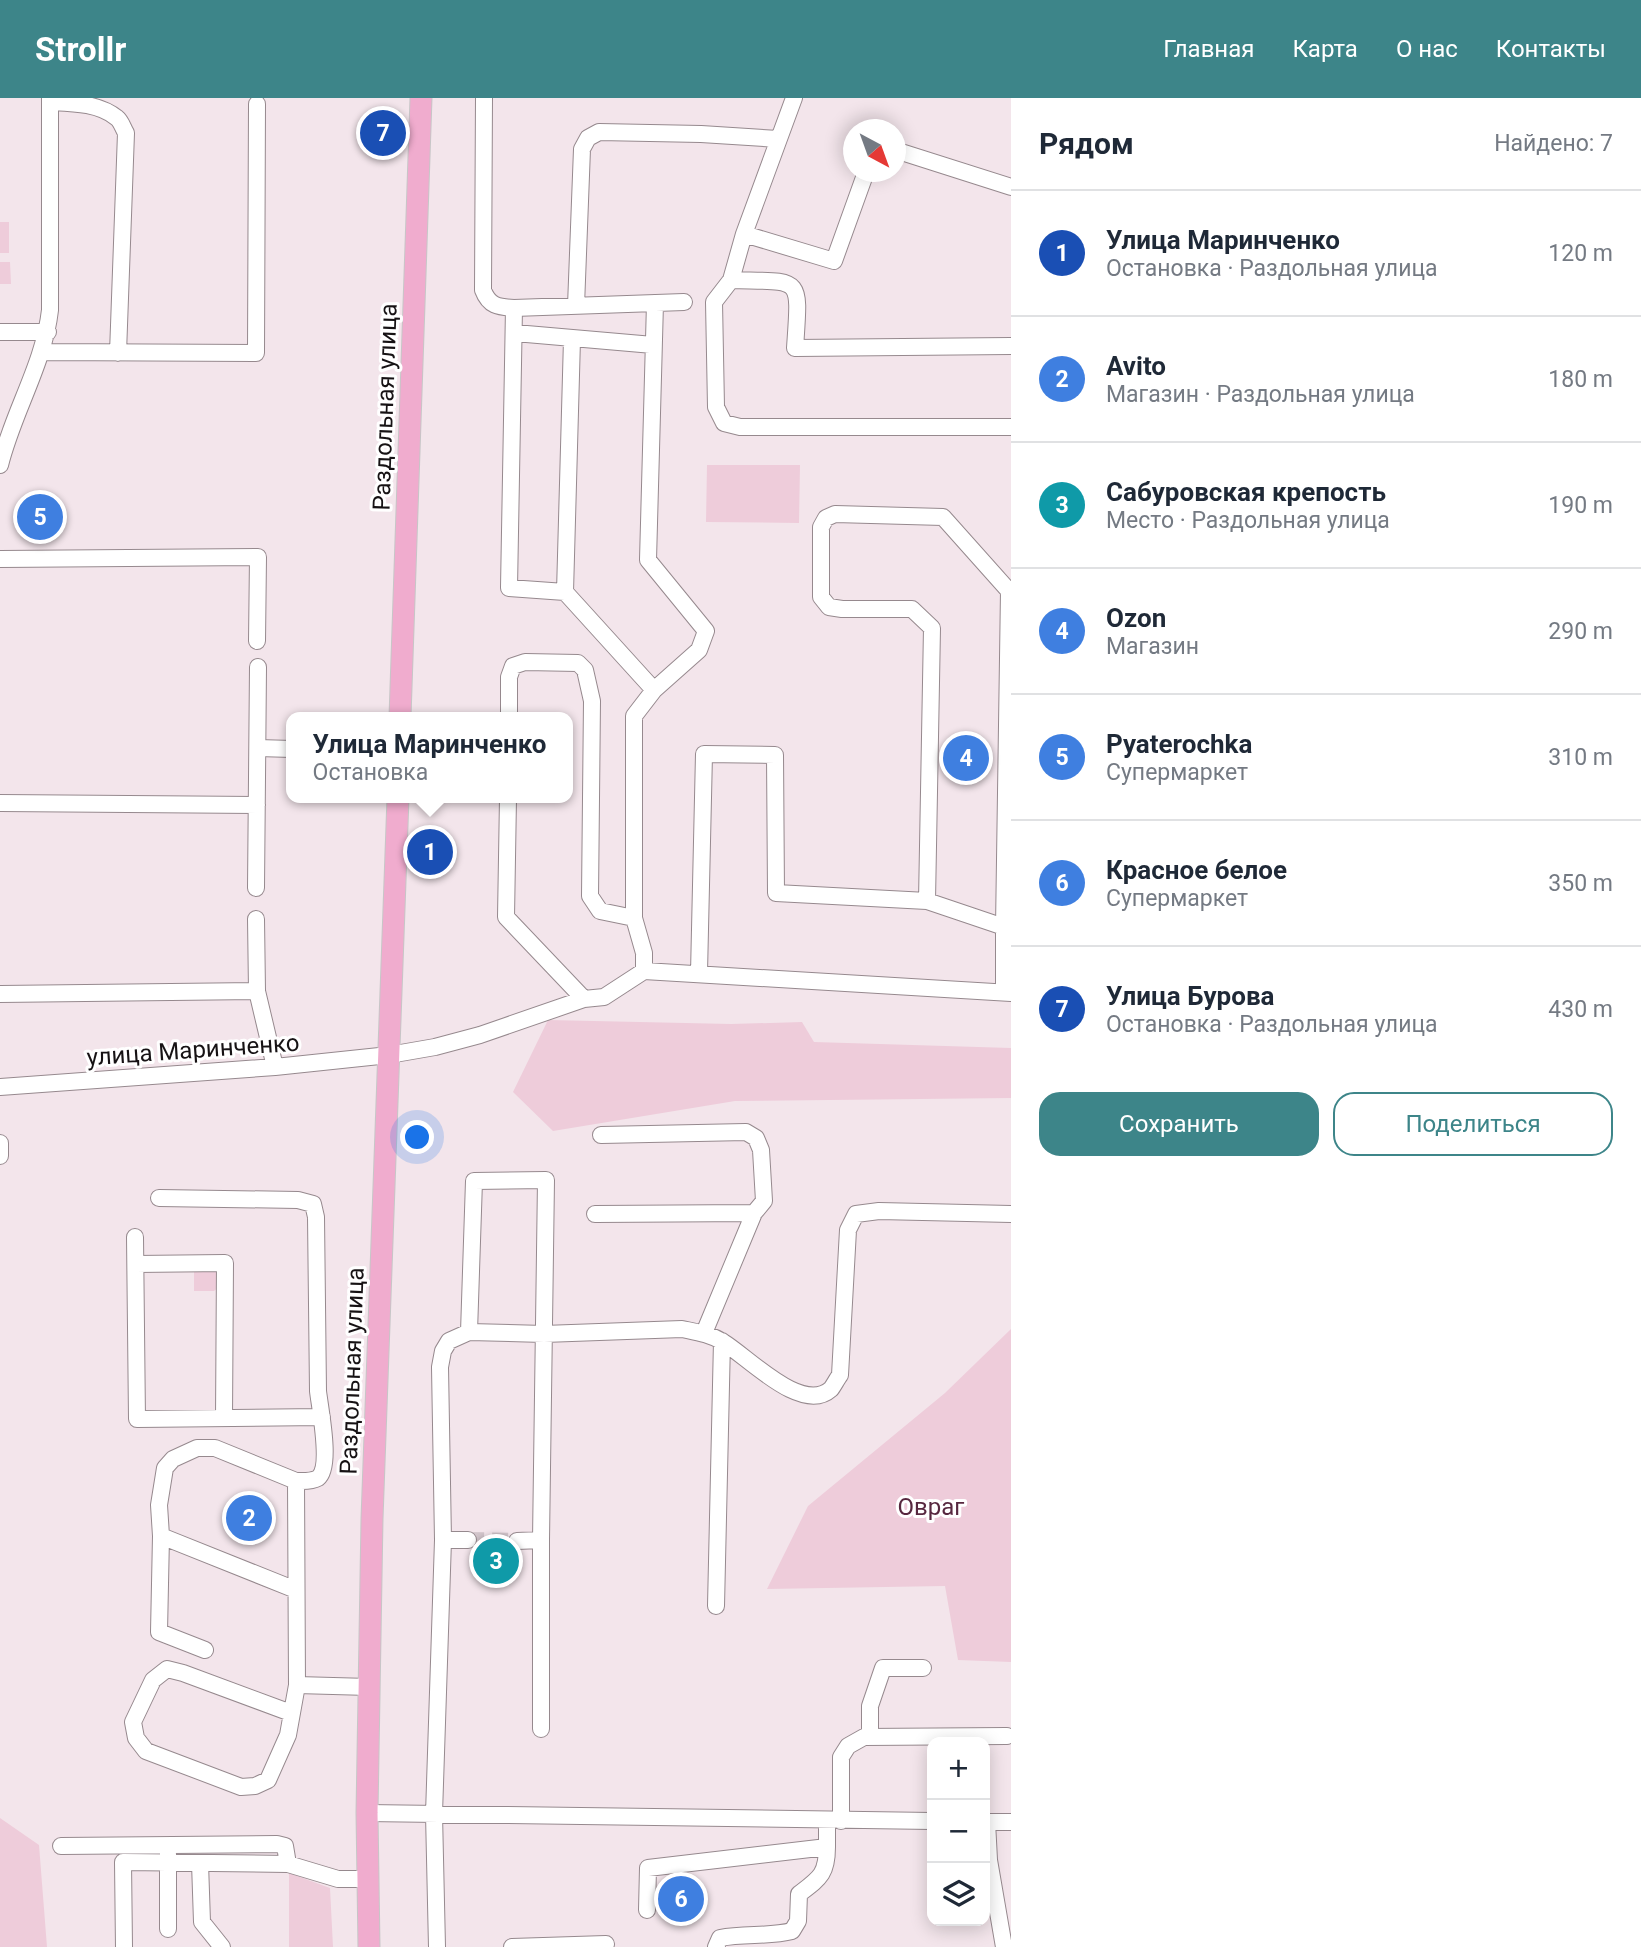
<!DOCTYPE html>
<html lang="ru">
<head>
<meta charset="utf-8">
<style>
  :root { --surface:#fff; --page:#f6f6f7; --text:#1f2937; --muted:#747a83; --line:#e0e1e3; --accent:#3d8589 }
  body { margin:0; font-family:Roboto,sans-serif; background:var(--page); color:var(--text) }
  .controls { position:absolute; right:21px; bottom:21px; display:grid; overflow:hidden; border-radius:14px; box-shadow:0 4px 18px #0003 }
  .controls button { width:63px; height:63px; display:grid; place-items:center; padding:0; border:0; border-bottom:2px solid var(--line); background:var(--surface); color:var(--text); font:35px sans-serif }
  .compass { position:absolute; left:843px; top:21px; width:63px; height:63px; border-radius:50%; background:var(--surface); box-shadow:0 4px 18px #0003; rotate:139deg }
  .you { position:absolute; left:418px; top:1040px; width:24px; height:24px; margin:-18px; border:5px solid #fff; border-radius:50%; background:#1a73e8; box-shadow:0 0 0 10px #1a73e833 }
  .badge { display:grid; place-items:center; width:46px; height:46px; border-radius:50%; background:var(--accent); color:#fff; font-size:23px; font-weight:700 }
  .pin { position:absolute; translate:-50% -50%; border:4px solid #fff; box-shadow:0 2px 7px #0006 }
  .popup { position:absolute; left:286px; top:614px; width:287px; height:91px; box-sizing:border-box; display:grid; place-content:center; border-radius:14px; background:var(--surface); filter:drop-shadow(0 2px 5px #0005); font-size:23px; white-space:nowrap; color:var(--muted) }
  .popup b { font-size:26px; color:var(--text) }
  .popup::after { content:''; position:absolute; left:50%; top:100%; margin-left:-14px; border:14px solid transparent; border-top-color:var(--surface) }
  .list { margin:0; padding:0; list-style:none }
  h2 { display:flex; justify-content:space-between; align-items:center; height:91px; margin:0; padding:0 28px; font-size:30px }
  h2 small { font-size:23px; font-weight:400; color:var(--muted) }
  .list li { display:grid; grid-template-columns:46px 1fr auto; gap:21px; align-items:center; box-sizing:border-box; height:126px; padding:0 28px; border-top:2px solid var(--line) }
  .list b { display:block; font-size:26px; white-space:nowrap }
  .list p { margin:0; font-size:23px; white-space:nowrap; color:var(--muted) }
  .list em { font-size:23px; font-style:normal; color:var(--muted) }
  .actions { display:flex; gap:14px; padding:21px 28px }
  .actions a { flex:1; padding:16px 0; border:2px solid var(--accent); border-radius:21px; text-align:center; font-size:24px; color:var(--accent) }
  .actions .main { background:var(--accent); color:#fff }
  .icon { flex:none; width:38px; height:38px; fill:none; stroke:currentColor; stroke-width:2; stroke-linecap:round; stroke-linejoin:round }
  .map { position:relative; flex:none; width:1011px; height:1849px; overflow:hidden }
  header { display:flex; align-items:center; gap:42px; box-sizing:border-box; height:98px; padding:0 35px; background:var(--accent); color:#fff }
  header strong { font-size:33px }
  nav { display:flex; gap:38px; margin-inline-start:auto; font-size:24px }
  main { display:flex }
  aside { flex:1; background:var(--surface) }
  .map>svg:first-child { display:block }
  .green { fill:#eeccda }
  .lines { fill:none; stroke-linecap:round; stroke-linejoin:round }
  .minor-tunnel { stroke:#d2c5cb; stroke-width:16; stroke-dasharray:16 8; stroke-linecap:butt }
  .minor-casing { stroke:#96898e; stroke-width:18 }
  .major-casing { stroke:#c7c6c7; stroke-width:23 }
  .minor { stroke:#fff; stroke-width:16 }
  .major { stroke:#f0acce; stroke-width:21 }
  .labels { text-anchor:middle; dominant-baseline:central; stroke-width:6; stroke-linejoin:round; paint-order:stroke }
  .street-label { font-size:24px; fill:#161214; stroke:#fff }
  .park-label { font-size:24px; fill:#57273f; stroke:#fff }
</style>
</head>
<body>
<header>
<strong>Strollr</strong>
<nav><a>Главная</a><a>Карта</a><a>О нас</a><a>Контакты</a></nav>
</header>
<main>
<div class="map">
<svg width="1011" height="1849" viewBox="0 0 1011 1849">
  <rect width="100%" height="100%" fill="#f3e5eb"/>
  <path class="green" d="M 0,124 L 9,124 L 9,155 L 0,155 Z
    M 0,164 L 10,164 L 11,186 L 0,186 Z
    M 707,367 L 800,367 L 799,425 L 706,424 Z
    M 548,922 L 731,926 L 802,924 L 814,944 L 1011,950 L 1011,1000 L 735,1003 L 553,1033 L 513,994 Z
    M 194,1171 L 214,1171 L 219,1175 L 219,1189 L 214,1193 L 194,1193 Z
    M 1011,1231 L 1011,1564 L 958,1562 L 945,1488 L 767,1491 L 808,1408 L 945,1295 Z
    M 0,1720 L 39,1747 L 47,1849 L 0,1849 Z
    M 289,1775 L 330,1790 L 333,1849 L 289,1849 Z"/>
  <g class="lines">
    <path class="minor-tunnel" d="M 468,1442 L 517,1443"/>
    <g class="minor-casing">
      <path id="minor" d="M 484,0 L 483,192 C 489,208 498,209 514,210 L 509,490 L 565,494 L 654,592 L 634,618 L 634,820 L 644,855 L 644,873
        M 794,0 L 744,136 L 834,163 L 866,74
        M 50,4 C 72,5 99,5 117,20 C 121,23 123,30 126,35 L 118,255
        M 895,52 L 1011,89
        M 744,136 L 731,182 L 714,204 L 716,309 L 724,325 L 740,329 L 1011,329
        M 731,182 C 803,184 800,176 795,250 L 1011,248
        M 576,208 L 582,51 L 588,40 L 599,34 L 701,36 L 778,41
        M 514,210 L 684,204
        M 0,234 L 48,234
        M 515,235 L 653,247
        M 42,254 L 256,255 L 257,6
        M 0,367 C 13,314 44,266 50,212 L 50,0
        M 0,461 L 258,459 L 257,543
        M 565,494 L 572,241
        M 654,592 L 699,552 L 706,533 L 648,462 L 655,205
        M 509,619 L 509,579 L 513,568 L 525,564 L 578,565 L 585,572 L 592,603 L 590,798 L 600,813 L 634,820
        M 258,650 L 292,651
        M 508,700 L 506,819 L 584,901
        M 0,705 L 257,707
        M 256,790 L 258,569
        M 256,821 L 257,893
        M 699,875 L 704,656 L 775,657 L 776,795 L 927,803
        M 1004,894 L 1004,829 L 927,803 L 932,530 L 912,511 L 842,511 L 829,509 L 821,499 L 821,429 L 826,420 L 835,416 L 943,419 L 1009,493 L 1004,829 L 1011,829
        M 0,896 L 257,893 L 275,969
        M 0,989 L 275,969 L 389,957 L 435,949 L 480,937 L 584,901 L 604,899 L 644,873 L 1011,895
        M 601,1037 L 746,1034 L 756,1040 L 761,1052 L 764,1103 L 754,1115 L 704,1235
        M 0,1045 L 0,1058
        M 159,1100 L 298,1102 L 313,1106 L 316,1119 L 318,1293 C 320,1311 332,1369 318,1380 C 311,1384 303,1383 296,1383 L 297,1587 L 369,1589
        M 595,1116 L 754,1115
        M 135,1139 L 137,1321 L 322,1319
        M 136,1166 L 225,1165 L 224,1320
        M 469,1234 L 474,1083 L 546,1082 L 541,1442 L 517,1443
        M 161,1438 L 159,1407 L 165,1370 L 173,1361 L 197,1350 L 215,1350 L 296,1383
        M 443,1442 L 468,1442
        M 716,1508 L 722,1243
        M 205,1552 L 159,1534 L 161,1438 L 296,1492
        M 291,1615 L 183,1575 L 167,1571 L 153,1582 L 133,1624 L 136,1640 L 146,1653 L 241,1689 L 255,1688 L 268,1682 L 288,1637 L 297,1587
        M 541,1631 L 541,1442
        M 870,1639 L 870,1608 L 883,1570 L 923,1570
        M 367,1715 L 932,1723
        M 841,1723 L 841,1659 L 848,1648 L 864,1639 L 1007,1638
        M 985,1724 L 1011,1724
        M 987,1724 L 989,1762 L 1004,1849
        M 61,1748 L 277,1746 L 285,1748 L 288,1766
        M 168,1756 L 168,1831
        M 200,1765 L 202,1824 L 222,1849
        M 647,1812 L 648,1770 L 827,1749 L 827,1722
        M 124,1849 L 123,1764 L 288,1766 L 338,1781 L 368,1781
        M 437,1849 L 434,1716 L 443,1442 L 440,1269 L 443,1253 L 449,1243 L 469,1234 L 544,1236 L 682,1231 C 696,1234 710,1236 723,1244 C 748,1259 802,1317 831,1291 C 834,1287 837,1281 840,1277 L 848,1132 L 856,1116 L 879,1113 L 1011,1116
        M 512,1849 L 606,1846
        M 716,1849 L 720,1840 C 744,1835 769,1839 792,1833 L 798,1823 L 799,1796 C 820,1780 827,1776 827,1749"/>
    </g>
    <g class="major-casing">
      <path id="major" d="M 400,619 L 421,0
        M 369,1849 L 367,1715 L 372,1421 L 398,700"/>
    </g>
    <use href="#minor" class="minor"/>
    <use href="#major" class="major"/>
  </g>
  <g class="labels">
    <g class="street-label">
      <text transform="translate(385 309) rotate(-88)">Раздольная улица</text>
      <text transform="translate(193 952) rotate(-4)">улица Маринченко</text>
      <text transform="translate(352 1273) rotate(-88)">Раздольная улица</text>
    </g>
    <g class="park-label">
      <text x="931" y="1409">Овраг</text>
    </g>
  </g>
</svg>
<div class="controls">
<button>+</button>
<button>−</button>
<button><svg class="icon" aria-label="layers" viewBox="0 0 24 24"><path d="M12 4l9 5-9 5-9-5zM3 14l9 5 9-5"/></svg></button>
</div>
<svg class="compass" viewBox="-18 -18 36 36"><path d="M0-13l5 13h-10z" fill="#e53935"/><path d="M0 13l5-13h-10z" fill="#747a83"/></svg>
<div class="you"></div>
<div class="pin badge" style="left:430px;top:754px;background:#1a4fb4">1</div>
<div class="popup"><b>Улица Маринченко</b>Остановка</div>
<div class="pin badge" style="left:249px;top:1420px;background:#3f7fe0">2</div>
<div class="pin badge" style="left:496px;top:1463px;background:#0f9aa8">3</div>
<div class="pin badge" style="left:966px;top:660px;background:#3f7fe0">4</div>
<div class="pin badge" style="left:40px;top:419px;background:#3f7fe0">5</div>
<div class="pin badge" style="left:681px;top:1801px;background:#3f7fe0">6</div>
<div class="pin badge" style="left:383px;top:35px;background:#1a4fb4">7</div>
</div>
<aside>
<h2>Рядом<small>Найдено: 7</small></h2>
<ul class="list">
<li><span class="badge" style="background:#1a4fb4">1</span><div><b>Улица Маринченко</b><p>Остановка · Раздольная улица</p></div><em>120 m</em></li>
<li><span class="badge" style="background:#3f7fe0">2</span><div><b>Avito</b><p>Магазин · Раздольная улица</p></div><em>180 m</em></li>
<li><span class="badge" style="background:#0f9aa8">3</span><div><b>Сабуровская крепость</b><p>Место · Раздольная улица</p></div><em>190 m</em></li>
<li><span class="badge" style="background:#3f7fe0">4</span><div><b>Ozon</b><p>Магазин</p></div><em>290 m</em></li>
<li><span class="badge" style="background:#3f7fe0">5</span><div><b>Pyaterochka</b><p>Супермаркет</p></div><em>310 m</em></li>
<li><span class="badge" style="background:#3f7fe0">6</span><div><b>Красное белое</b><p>Супермаркет</p></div><em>350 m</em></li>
<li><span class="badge" style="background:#1a4fb4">7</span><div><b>Улица Бурова</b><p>Остановка · Раздольная улица</p></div><em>430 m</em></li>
</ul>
<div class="actions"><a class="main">Сохранить</a><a>Поделиться</a></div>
</aside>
</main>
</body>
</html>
